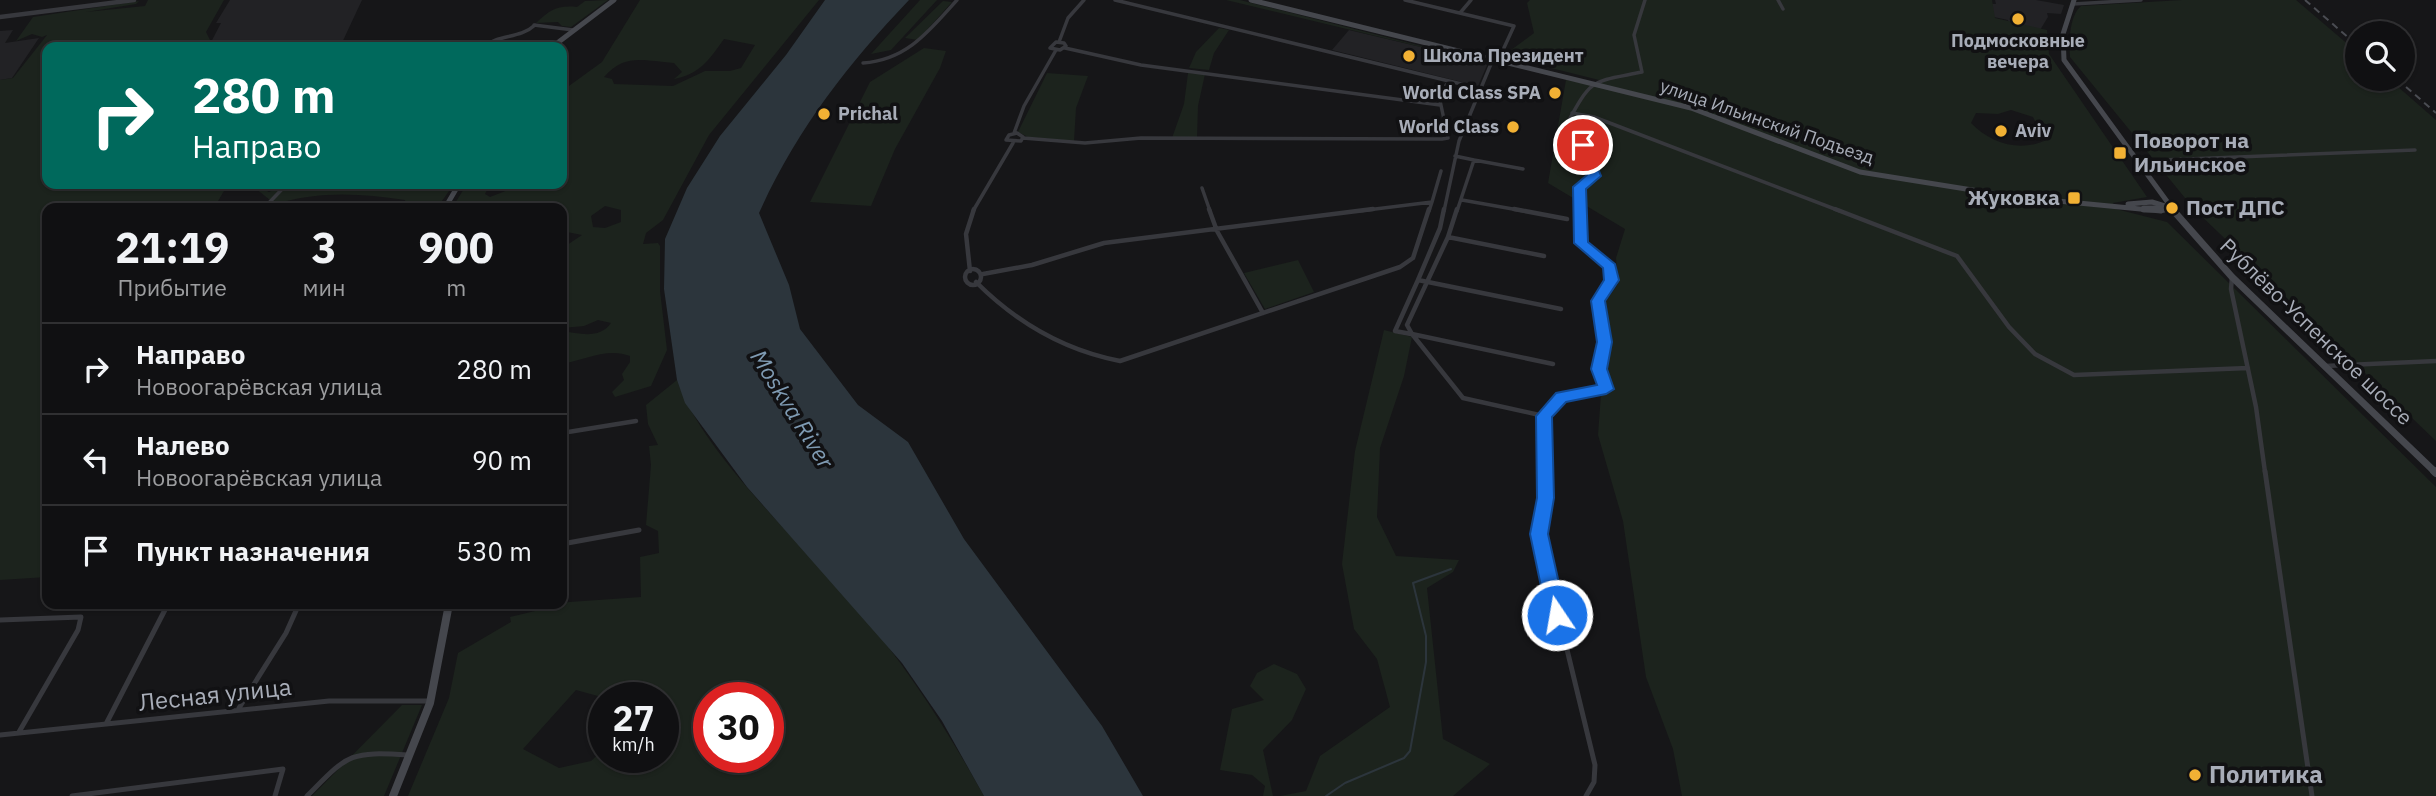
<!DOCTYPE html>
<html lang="ru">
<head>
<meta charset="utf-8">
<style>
  :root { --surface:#101012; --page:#1e1e20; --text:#f1f3f6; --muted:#9c9d9f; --line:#303032 }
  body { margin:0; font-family:"IBM Plex Sans",sans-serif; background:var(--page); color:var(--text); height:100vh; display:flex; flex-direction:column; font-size:26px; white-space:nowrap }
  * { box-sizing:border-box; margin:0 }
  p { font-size:23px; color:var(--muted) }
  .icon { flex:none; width:38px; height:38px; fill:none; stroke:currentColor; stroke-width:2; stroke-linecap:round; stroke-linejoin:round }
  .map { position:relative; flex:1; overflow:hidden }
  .sheet { position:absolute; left:42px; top:203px; width:525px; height:406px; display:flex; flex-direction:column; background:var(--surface); border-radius:14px; box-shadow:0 2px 5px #0004,0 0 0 2px var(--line) }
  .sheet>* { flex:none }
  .top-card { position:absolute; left:42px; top:42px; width:525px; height:147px; border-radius:14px; box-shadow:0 2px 5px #0004,0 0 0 2px var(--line); background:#00695c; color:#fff; overflow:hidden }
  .tools { position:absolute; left:2345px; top:21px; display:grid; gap:14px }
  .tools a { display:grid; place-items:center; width:70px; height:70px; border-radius:50%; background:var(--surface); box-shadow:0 2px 5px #0004,0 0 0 2px var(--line); font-size:35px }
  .speed { position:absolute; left:588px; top:682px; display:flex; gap:14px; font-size:35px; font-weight:700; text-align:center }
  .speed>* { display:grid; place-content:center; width:91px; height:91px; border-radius:50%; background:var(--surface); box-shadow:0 2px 5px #0004,0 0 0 2px var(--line); line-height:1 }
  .speed small { font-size:18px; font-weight:400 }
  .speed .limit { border:10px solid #d22; background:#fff; color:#111 }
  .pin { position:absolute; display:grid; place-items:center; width:60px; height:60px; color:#fff; margin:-30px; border:4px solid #fff; border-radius:50%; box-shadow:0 2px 7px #0007 }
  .me { position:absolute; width:77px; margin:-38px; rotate:348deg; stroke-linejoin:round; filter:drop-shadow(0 0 5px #0008) }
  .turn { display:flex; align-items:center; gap:24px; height:147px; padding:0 35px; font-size:32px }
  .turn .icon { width:91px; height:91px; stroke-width:2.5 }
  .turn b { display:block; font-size:49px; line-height:60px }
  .eta { display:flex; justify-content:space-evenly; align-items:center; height:119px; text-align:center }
  .eta b { font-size:42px; font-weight:800; line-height:49px }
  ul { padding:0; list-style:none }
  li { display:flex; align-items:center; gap:21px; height:91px; padding:0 35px; border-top:2px solid var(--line) }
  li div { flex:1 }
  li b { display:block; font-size:26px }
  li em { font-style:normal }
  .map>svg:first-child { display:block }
  .built { fill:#222225 }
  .green { fill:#1c231d; fill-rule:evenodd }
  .water { fill:#2c353c }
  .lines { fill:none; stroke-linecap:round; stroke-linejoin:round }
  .stream { stroke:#2c353c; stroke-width:2 }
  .minor-far2 { stroke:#37383d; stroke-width:3.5 }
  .minor-far1 { stroke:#37383d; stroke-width:4.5 }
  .minor { stroke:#37383d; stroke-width:5 }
  .tertiary { stroke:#37383d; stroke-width:4.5 }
  .secondary-far2 { stroke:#45474d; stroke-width:5 }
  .secondary-far1 { stroke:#45474d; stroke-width:7 }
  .secondary { stroke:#45474d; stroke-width:8 }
  .rail { stroke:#4a4c52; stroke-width:2; stroke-dasharray:7 5; stroke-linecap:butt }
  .route { fill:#1a73e8; stroke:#114b97; stroke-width:2 }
  .poi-dot { fill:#f2b134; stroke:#111113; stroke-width:2.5 }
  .labels { text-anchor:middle; stroke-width:7; stroke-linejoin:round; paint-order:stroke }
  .far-poi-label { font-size:18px; font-weight:bold; fill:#a8adb8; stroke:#111113; text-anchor:start }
  .far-street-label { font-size:18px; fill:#a8adb8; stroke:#111113 }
  .poi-label { font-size:21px; font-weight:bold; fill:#a8adb8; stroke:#111113; text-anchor:start }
  .street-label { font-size:21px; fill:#a8adb8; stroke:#111113 }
  .water-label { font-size:23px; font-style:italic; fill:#7f9bb3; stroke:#111113 }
  .near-street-label { font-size:24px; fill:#a8adb8; stroke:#111113 }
  .near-poi-label { font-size:24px; font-weight:bold; fill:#a8adb8; stroke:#111113; text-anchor:start }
</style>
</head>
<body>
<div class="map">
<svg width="2436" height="796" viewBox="0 0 2436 796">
  <rect width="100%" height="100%" fill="#161618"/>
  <path class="built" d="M 230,0 L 362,0 L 340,47 L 199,47 L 209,46 L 221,23 L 216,23 Z
    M 1995,0 L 2036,0 L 2064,5 L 2061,14 L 2047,13 L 2048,17 L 2040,30 L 2009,25 L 2008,20 L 1994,17 L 1992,4 L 1996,4 Z
    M 13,30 L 5,43 L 39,38 L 12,78 L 0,80 L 0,31 Z
    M 1349,30 L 1488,63 L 1478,86 L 1332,50 Z"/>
  <path class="green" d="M 148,0 L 224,0 L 206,32 L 210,40 L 198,47 L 47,47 L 47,184 L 228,184 L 214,208 L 47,208 L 47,577 L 0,580 L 0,80 L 13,78 L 47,35 L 42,37 L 32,34 L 16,41 L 33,17 L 139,1 L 136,4 L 86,12 L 145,6 Z
    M 608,0 L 571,27 L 562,26 L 558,22 L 536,23 C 550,10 557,5 577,7 L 585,1 Z
    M 640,0 L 819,0 L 709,135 L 663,220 L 646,233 L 643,244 L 658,243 L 660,246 L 660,291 L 667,350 L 651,386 L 615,397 L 612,392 L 624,380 L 622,374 L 630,362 L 630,356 C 608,347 584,360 562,364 L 562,331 C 579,333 599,340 611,323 L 598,320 L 584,326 L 562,328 L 562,244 L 567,245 L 582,235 L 562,231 L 562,208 L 452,208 L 467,184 L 490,184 L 485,194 L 490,197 L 513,188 L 498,184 L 562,184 L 562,91 L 602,62 ZM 724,39 L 755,45 L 741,68 L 730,71 L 705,71 L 673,86 L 614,84 L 612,79 L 604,77 C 626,53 642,61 674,63 L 682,72 L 674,79 C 700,75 711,57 724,39 ZM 605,206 L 621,210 L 621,222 L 605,228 L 593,227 L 591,216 Z
    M 920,0 L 937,0 L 891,50 L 871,54 Z
    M 1226,0 L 1240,0 L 1488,63 Z
    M 1530,0 L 1992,0 L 1995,18 L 2047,30 L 2049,54 L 2147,197 L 2113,203 L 2116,209 L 2167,222 L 2436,487 L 2436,796 L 1682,796 L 1673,749 L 1646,677 L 1623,521 L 1598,435 L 1603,367 L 1612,336 L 1605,302 L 1618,284 L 1616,258 L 1625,229 L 1548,183 L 1566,80 L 1598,86 L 1603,81 L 1503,56 L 1534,33 L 1527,3 ZM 2011,110 L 2033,117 L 2037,125 L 2046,131 L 2048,139 C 2022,153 1991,144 1971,123 L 1976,113 L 1998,114 Z
    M 2182,0 L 2296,0 L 2357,52 L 2357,79 L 2389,79 L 2436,120 L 2436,441 L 2194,209 L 2070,57 C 2069,42 2069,16 2081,6 Z
    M 943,1 L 952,2 L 918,40 L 905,38 Z
    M 1219,28 L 1229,30 L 1214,53 L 1209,70 L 1189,68 L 1196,52 Z
    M 924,48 L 946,51 L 940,68 L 895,149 L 871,206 L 810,202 L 870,82 Z
    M 1047,73 L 1088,76 L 1076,108 L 1074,141 L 1028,137 L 1018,132 Z
    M 1188,73 L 1205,74 L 1198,106 L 1197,138 L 1172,138 L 1184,104 Z
    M 250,184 L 260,184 L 259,187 L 269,192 L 288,184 L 454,184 L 437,208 L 406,208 L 405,200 C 359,193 319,191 275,204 Z
    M 1298,260 L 1314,292 L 1265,309 L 1244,273 Z
    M 1384,330 L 1412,337 L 1404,376 L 1380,448 L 1377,517 L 1396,556 L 1459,560 L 1453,572 L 1427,588 L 1443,739 L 1490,764 L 1453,796 L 1280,796 L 1306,791 L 1320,756 L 1390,707 L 1377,659 L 1354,629 L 1342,564 L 1355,451 Z
    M 677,380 C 704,456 802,543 855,606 C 906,665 946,728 984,796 L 408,796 L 449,698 L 458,653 L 511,622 L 510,617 L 535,611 L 541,604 L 641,597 L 640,557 L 659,553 L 658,531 L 646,525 L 651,465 L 649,446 L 658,445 L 648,424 L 646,405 ZM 576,690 L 605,698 L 663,698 L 663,758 L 604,758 L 604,749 L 591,761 L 559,768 L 523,749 ZM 709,698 L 768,698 L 768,758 L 709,758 Z
    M 1274,664 L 1297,674 L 1306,689 L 1292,720 L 1263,750 L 1273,796 L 1263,796 L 1265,786 L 1252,775 L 1220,770 L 1232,709 L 1264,700 L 1250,686 L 1257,673 Z
    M 402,705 L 422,705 L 384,796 L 312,796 Z"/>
  <path class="water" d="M 825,0 L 909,0 C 847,65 796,131 759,213 L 789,285 L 800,329 L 858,405 L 908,442 L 964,539 L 1102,726 L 1143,796 L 984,796 L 942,721 L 902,663 L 747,487 L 685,403 L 677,380 L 664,289 L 665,239 L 687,188 L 720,136 L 786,55 Z"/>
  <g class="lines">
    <path class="stream" d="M 1326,796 L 1345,783 L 1404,758 L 1410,751 L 1426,662 L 1426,636 L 1413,583 L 1451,569"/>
    <path class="minor-far2" d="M 1115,0 L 1482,89
      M 1405,0 L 1514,26 L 1503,50 L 1493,59 L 1459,141 L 1444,211
      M 1778,0 L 1783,9
      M 2073,4 L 2141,0
      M 1460,13 L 1471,0
      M 534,25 L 573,30
      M 1056,42 L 1064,43 L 1066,46 L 1060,50 L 1050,48 Z
      M 1059,42 L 1068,18 L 1084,0
      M 483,47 C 499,34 520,39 535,25
      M 1065,48 L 1141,65 L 1440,105
      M 863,63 C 907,60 929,31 957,0
      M 1572,113 L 1594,117 L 1840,211
      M 1014,133 L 1024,106 L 1056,50
      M 1017,133 L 1023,137 L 1021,141 L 1006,140 L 1009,135 Z
      M 1023,138 L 1085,143 L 1141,138 L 1442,139 L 1448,138 L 1439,96 L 1449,81
      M 1455,156 L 1474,160
      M 2137,161 L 2415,150
      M 1202,188 L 1210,211
      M 1462,200 L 1524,211
      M 264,208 L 287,184
      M 973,211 L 1013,143
      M 1359,211 L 1432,202 L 1441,171
      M 1429,211 L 1432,202
      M 1457,211 L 1474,160 L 1523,169
      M 1580,211 L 1580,187 L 1594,176 L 1582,145 L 1570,131 L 1568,122 C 1592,77 1593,82 1642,72 L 1634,35 L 1645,0"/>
    <path class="minor-far1" d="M 1209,209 L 1217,231 L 1263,313
      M 1444,209 L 1440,228 L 1418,280 L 1561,309
      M 1514,209 L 1567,219
      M 1835,209 L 1957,256 L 2009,327 L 2035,354 L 2074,375 L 2248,368
      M 1448,237 L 1544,256
      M965 277a8 8 0 1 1 16 0a8 8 0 1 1-16 0Z
      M 970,271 L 966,234 L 974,209
      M 983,274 L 1032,265 L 1104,243 L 1373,209
      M 2232,277 L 2231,289 L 2256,407 L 2265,472
      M 976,282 C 1017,323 1063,350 1120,361 L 1400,267 L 1413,258 L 1429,209
      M 1411,334 L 1395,331 L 1418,280
      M 1412,334 L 1407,325 L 1448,237 L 1457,209
      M 2325,366 L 2436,361
      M 1544,416 L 1463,398 L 1412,334 L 1553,364
      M 562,433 L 636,421
      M 1545,472 L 1544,416 L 1561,397 L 1607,389 L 1599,369 L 1605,342 L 1598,301 L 1611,280 L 1610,267 L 1581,243 L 1580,209"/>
    <path class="minor" d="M 1545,471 L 1546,498 L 1539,534 L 1595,765 L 1594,782 L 1586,796
      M 2265,471 L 2312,796
      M 562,544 L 639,530
      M 0,620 L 81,617 L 78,630 L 19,732
      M 239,708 L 286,633 L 299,604
      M 106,724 L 168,604
      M 0,735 L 329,701 L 431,701
      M 72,796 L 283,769 L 275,796
      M 307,796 C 348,755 348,751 408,755"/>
    <path class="tertiary" d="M 0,17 L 134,0"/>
    <path class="secondary-far2" d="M 1251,0 L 1691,108 L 1860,172 L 2016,197 L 2161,211 L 2169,207
      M 2074,0 L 2063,34 L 2064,60 L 2174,211
      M 552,47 L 614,0
      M 2128,204 L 2152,202 L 2168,207
      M 445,208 L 459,184"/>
    <path class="secondary-far1" d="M 2144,209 L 2164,209
      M 2172,209 L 2232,277 L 2435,472"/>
    <path class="secondary" d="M 2434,471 L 2436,473
      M 393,796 L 430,703 L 449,604"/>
    <path class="rail" d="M 2305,0 L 2357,45
      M 2397,79 L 2436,113"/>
  </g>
  <path class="route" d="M 1578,142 L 1589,145 L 1601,176 L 1586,189 L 1588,242 L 1615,264 L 1619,280 L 1605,301 L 1612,342 L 1607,369 L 1614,389 L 1606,394 L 1566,402 L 1552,417 L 1554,498 L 1548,534 L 1566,615 L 1557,623 L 1547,615 L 1530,534 L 1537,498 L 1536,416 L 1556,393 L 1597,385 L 1591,369 L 1597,342 L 1591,301 L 1604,280 L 1603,268 L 1574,243 L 1573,187 L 1587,175 L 1576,145 Z"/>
  <g class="poi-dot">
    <circle cx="2018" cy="19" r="7"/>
    <circle cx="1409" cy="56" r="7"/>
    <circle cx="1555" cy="93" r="7"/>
    <circle cx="824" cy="114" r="7"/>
    <circle cx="1513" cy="127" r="7"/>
    <circle cx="2001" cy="131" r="7"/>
    <rect x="2113" y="146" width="14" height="14" rx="3.5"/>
    <rect x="2067" y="191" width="14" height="14" rx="3.5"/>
    <circle cx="2172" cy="208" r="7"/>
    <circle cx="2195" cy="775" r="7"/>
  </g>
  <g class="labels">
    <g class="far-poi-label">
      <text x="2018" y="47" text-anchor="middle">Подмосковные<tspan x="2018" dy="21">вечера</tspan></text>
      <text x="1423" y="62">Школа Президент</text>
      <text x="1541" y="99" text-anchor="end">World Class SPA</text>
      <text x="838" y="120">Prichal</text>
      <text x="1499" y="133" text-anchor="end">World Class</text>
      <text x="2015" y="137">Aviv</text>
    </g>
    <g class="far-street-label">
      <text transform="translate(1767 122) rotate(19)" y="6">улица Ильинский Подъезд</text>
    </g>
    <g class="poi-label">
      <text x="2134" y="148">Поворот на<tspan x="2134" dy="24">Ильинское</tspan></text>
      <text x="2060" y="205" text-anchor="end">Жуковка</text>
      <text x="2186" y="215">Пост ДПС</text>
    </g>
    <g class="street-label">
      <text transform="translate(2316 332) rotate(44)" y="7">Рублёво-Успенское шоссе</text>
    </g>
    <g class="water-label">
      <text transform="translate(792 409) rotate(58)" y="8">Moskva River</text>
    </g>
    <g class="near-street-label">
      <text transform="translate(215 695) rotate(-6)" y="8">Лесная улица</text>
    </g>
    <g class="near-poi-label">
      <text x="2209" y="783">Политика</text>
    </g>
  </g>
</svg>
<div class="tools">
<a><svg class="icon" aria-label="search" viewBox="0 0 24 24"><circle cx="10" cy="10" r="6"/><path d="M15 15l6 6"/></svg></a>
</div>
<div class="speed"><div>27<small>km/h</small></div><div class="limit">30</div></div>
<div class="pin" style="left:1583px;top:145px;background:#d93025"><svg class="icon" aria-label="arrive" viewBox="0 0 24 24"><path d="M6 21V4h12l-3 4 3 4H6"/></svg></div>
<svg class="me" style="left:1557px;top:615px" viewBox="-20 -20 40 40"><circle r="17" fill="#1a73e8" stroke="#fff" stroke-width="3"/><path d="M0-11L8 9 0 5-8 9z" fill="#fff"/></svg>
<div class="top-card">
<div class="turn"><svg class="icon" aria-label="right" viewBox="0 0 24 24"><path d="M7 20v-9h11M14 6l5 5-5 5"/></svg><div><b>280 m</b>Направо</div></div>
</div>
<section class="sheet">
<div class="eta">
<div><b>21:19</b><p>Прибытие</p></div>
<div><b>3</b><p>мин</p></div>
<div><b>900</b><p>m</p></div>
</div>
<ul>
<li><svg class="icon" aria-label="right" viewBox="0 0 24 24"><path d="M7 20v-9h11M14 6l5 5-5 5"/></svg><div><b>Направо</b><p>Новоогарёвская улица</p></div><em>280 m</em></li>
<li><svg class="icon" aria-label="left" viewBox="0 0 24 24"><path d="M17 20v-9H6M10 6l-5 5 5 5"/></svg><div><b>Налево</b><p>Новоогарёвская улица</p></div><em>90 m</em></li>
<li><svg class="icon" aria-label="arrive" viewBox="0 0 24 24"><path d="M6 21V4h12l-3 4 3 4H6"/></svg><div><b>Пункт назначения</b></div><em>530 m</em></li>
</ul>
</section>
</div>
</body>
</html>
